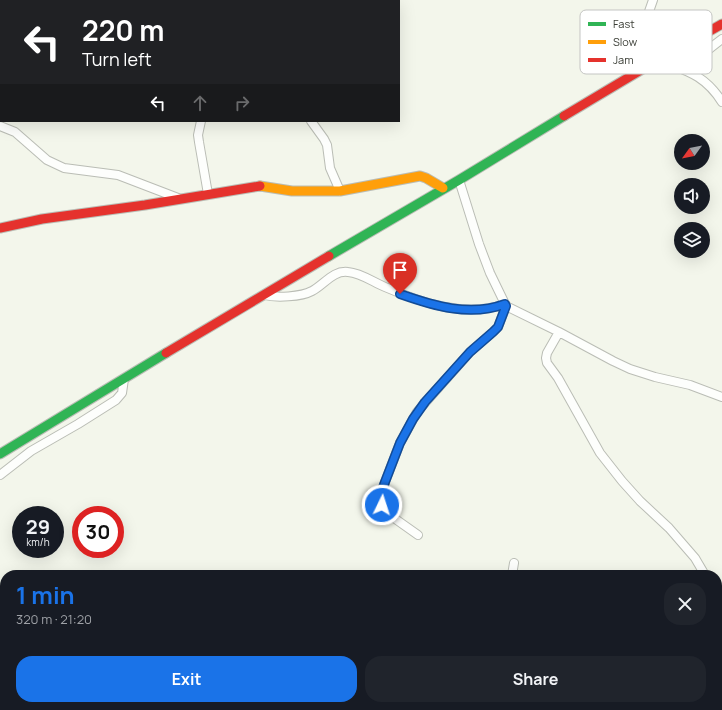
<!DOCTYPE html>
<html lang="en">
<head>
<meta charset="utf-8">
<style>
  :root { --surface:#171b24; --page:#20242c; --text:#f1f3f6; --muted:#9ea1a6; --accent:#1a73e8 }
  body { margin:0; font-family:Manrope,sans-serif; background:var(--page); color:var(--text); height:100vh; display:flex; flex-direction:column; font-size:15px; white-space:nowrap }
  * { box-sizing:border-box; margin:0 }
  p { font-size:13px; color:var(--muted) }
  .icon { flex:none; width:22px; height:22px; fill:none; stroke:currentColor; stroke-width:2; stroke-linecap:round; stroke-linejoin:round }
  .map { position:relative; flex:1; overflow:hidden }
  .drawer { position:absolute; left:0px; top:570px; width:722px; height:140px; display:flex; flex-direction:column; background:var(--surface); border-radius:16px 16px 0 0; box-shadow:0 4px 16px #0002 }
  .drawer>* { flex:none }
  .guide { position:absolute; left:0px; top:0px; width:400px; height:122px; box-shadow:0 4px 16px #0002; background:#202124; color:#fff; overflow:hidden }
  .needle { width:26px; rotate:237deg }
  .controls { position:absolute; left:674px; top:134px; display:grid; gap:8px }
  .controls a { display:grid; place-items:center; width:36px; height:36px; border-radius:50%; background:var(--surface); box-shadow:0 4px 16px #0002; font-size:20px }
  .speed { position:absolute; left:12px; top:506px; display:flex; gap:8px; font-size:20px; font-weight:700; text-align:center }
  .speed>* { display:grid; place-content:center; width:52px; height:52px; border-radius:50%; background:var(--surface); box-shadow:0 4px 16px #0002; line-height:1 }
  .speed small { font-size:10px; font-weight:400 }
  .speed .limit { border:6px solid #d22; background:#fff; color:#111 }
  .pin { position:absolute; display:grid; place-items:center; width:34px; height:34px; color:#fff; margin:-41px -17px; border-radius:50% 50% 50% 0; rotate:-45deg; box-shadow:0 0 4px #0007 }
  .pin .icon { rotate:45deg }
  .me { position:absolute; width:44px; margin:-22px; rotate:4deg; stroke-linejoin:round; filter:drop-shadow(0 0 3px #0008) }
  .turn { display:flex; align-items:center; gap:14px; height:84px; padding:0 16px; font-size:18px }
  .turn .icon { width:52px; height:52px; stroke-width:2.5 }
  .turn b { display:block; font-size:28px; line-height:34px }
  .lanes { display:flex; align-items:center; height:38px; padding:0 16px; background:#0003; justify-content:center; gap:20px; direction:ltr }
  .lanes .off { opacity:.35 }
  .round { display:grid; place-items:center; flex:none; width:42px; height:42px; border-radius:16px; background:var(--page) }
  .head { display:flex; align-items:center; justify-content:space-between; height:68px; padding:0 16px }
  h1 { font-size:24px; font-weight:700; line-height:30px; color:var(--accent) }
  .button { display:flex; gap:8px; margin-top:auto; padding:8px 16px }
  .button a { flex:1; height:46px; border-radius:16px; background:var(--accent); color:#fff; font-size:16px; font-weight:700; line-height:46px; text-align:center }
  .button a+a { background:var(--page); color:var(--text) }
  .map>svg:first-child { display:block }
  .lines { fill:none; stroke-linecap:round; stroke-linejoin:round }
  .street-casing { stroke:#babdb5; stroke-width:10 }
  .fast-casing { stroke:#babdb5; stroke-width:11 }
  .slow-casing { stroke:#babdb5; stroke-width:11 }
  .jam-casing { stroke:#babdb5; stroke-width:11 }
  .street { stroke:#fdfefc; stroke-width:8 }
  .fast { stroke:#30b455; stroke-width:9 }
  .slow { stroke:#ff9f0a; stroke-width:9 }
  .jam { stroke:#e5322d; stroke-width:9 }
  .route-casing { stroke:#114b97; stroke-width:10 }
  .route { stroke:#1a73e8; stroke-width:7 }
  .key { fill:#fff; stroke:#c4c5c3; stroke-width:1 }
  .key-label { font-size:11px; fill:#3b3e36 }
</style>
</head>
<body>
<div class="map">
<svg width="722" height="710" viewBox="0 0 722 710">
  <rect width="100%" height="100%" fill="#f3f6eb"/>
  <g class="lines">
    <g class="street-casing">
      <path id="street" d="M 175,0 L 176,1
        M 659,60 C 687,71 705,75 722,102
        M 641,70 L 632,48 L 631,44 L 635,36 L 645,23 L 653,0
        M 688,71 C 698,58 708,49 722,39
        M 201,121 L 198,135 L 199,142 L 208,194
        M 311,121 L 324,139 L 327,145 L 330,168 L 340,191
        M 0,126 L 15,132 L 47,160 L 64,168 L 118,175 L 178,198
        M 459,180 L 479,244 L 490,273 L 506,306 L 559,332 L 613,361 L 630,369 L 655,377 L 690,385 L 722,397
        M 264,295 C 276,298 301,297 312,291 C 324,285 333,270 348,272 C 361,273 373,282 385,287 C 422,303 465,318 505,304
        M 559,332 L 547,353 L 546,358 L 547,363 L 558,378 L 600,453 L 622,481 L 640,501 L 669,528 L 695,558 L 705,575
        M 0,475 L 31,451 L 78,424 L 116,400 L 122,393 L 124,379
        M 418,535 L 394,518 L 382,505 L 380,496 L 385,482 L 400,443 L 417,412 L 470,352 L 493,332 L 498,327 L 506,306
        M 512,575 L 514,563
        M 717,593 L 722,596
        M 717,627 L 722,627
        M 717,660 L 722,653
        M 0,695 L 5,700
        M 9,705 L 14,710
        M 675,710 L 679,705"/>
    </g>
    <g class="fast-casing">
      <path id="fast" d="M 329,256 L 459,180 L 564,116
        M 0,454 L 166,353"/>
    </g>
    <g class="slow-casing">
      <path id="slow" d="M 260,186 L 292,191 L 340,191 L 420,176 L 426,178 L 443,188"/>
    </g>
    <g class="jam-casing">
      <path id="jam" d="M 564,116 L 641,70 L 722,24
        M 0,228 L 42,219 L 145,205 L 260,186
        M 166,353 L 329,256"/>
    </g>
    <use href="#street" class="street"/>
    <use href="#fast" class="fast"/>
    <use href="#slow" class="slow"/>
    <use href="#jam" class="jam"/>
  </g>
  <g class="lines">
    <g class="route-casing">
      <path id="route" d="M 382,505 L 380,496 L 385,482 L 400,443 L 413,419 L 425,402 L 470,352 L 493,332 L 498,327 L 506,306 L 505,304 C 470,317 434,306 400,294"/>
    </g>
    <use href="#route" class="route"/>
  </g>
  <rect x="580" y="10" width="132" height="64" rx="6" class="key"/>
  <rect x="588" y="22" width="18" height="4" fill="#30b455"/>
  <rect x="588" y="40" width="18" height="4" fill="#ff9f0a"/>
  <rect x="588" y="58" width="18" height="4" fill="#e5322d"/>
  <g class="key-label">
    <text x="613" y="28">Fast</text>
    <text x="613" y="46">Slow</text>
    <text x="613" y="64">Jam</text>
  </g>
</svg>
<div class="controls">
<a><svg class="needle" viewBox="-14 -14 28 28"><path d="M0-13l5 13h-10z" fill="#e53935"/><path d="M0 13l5-13h-10z" fill="#9ea1a6"/></svg></a>
<a><svg class="icon" aria-label="sound" viewBox="0 0 24 24"><path d="M4 9h4l5-4v14l-5-4H4zM17 9q2 3 0 6"/></svg></a>
<a><svg class="icon" aria-label="layers" viewBox="0 0 24 24"><path d="M12 4l9 5-9 5-9-5zM3 14l9 5 9-5"/></svg></a>
</div>
<div class="speed"><div>29<small>km/h</small></div><div class="limit">30</div></div>
<div class="pin" style="left:400px;top:294px;background:#d93025"><svg class="icon" aria-label="arrive" viewBox="0 0 24 24"><path d="M6 21V4h12l-3 4 3 4H6"/></svg></div>
<svg class="me" style="left:382px;top:505px" viewBox="-20 -20 40 40"><circle r="17" fill="#1a73e8" stroke="#fff" stroke-width="3"/><path d="M0-11L8 9 0 5-8 9z" fill="#fff"/></svg>
<div class="guide">
<div class="turn"><svg class="icon" aria-label="left" viewBox="0 0 24 24"><path d="M17 20v-9H6M10 6l-5 5 5 5"/></svg><div><b>220 m</b>Turn left</div></div>
<div class="lanes"><svg class="icon" aria-label="left" viewBox="0 0 24 24"><path d="M17 20v-9H6M10 6l-5 5 5 5"/></svg><svg class="icon off" aria-label="ahead" viewBox="0 0 24 24"><path d="M12 20V5M6 11l6-6 6 6"/></svg><svg class="icon off" aria-label="right" viewBox="0 0 24 24"><path d="M7 20v-9h11M14 6l5 5-5 5"/></svg></div>
</div>
<section class="drawer">
<div class="head"><div><h1>1 min</h1><p>320 m · 21:20</p></div><a class="round"><svg class="icon" aria-label="close" viewBox="0 0 24 24"><path d="M6 6l12 12M18 6L6 18"/></svg></a></div>
<div class="button"><a>Exit</a><a>Share</a></div>
</section>
</div>
</body>
</html>
